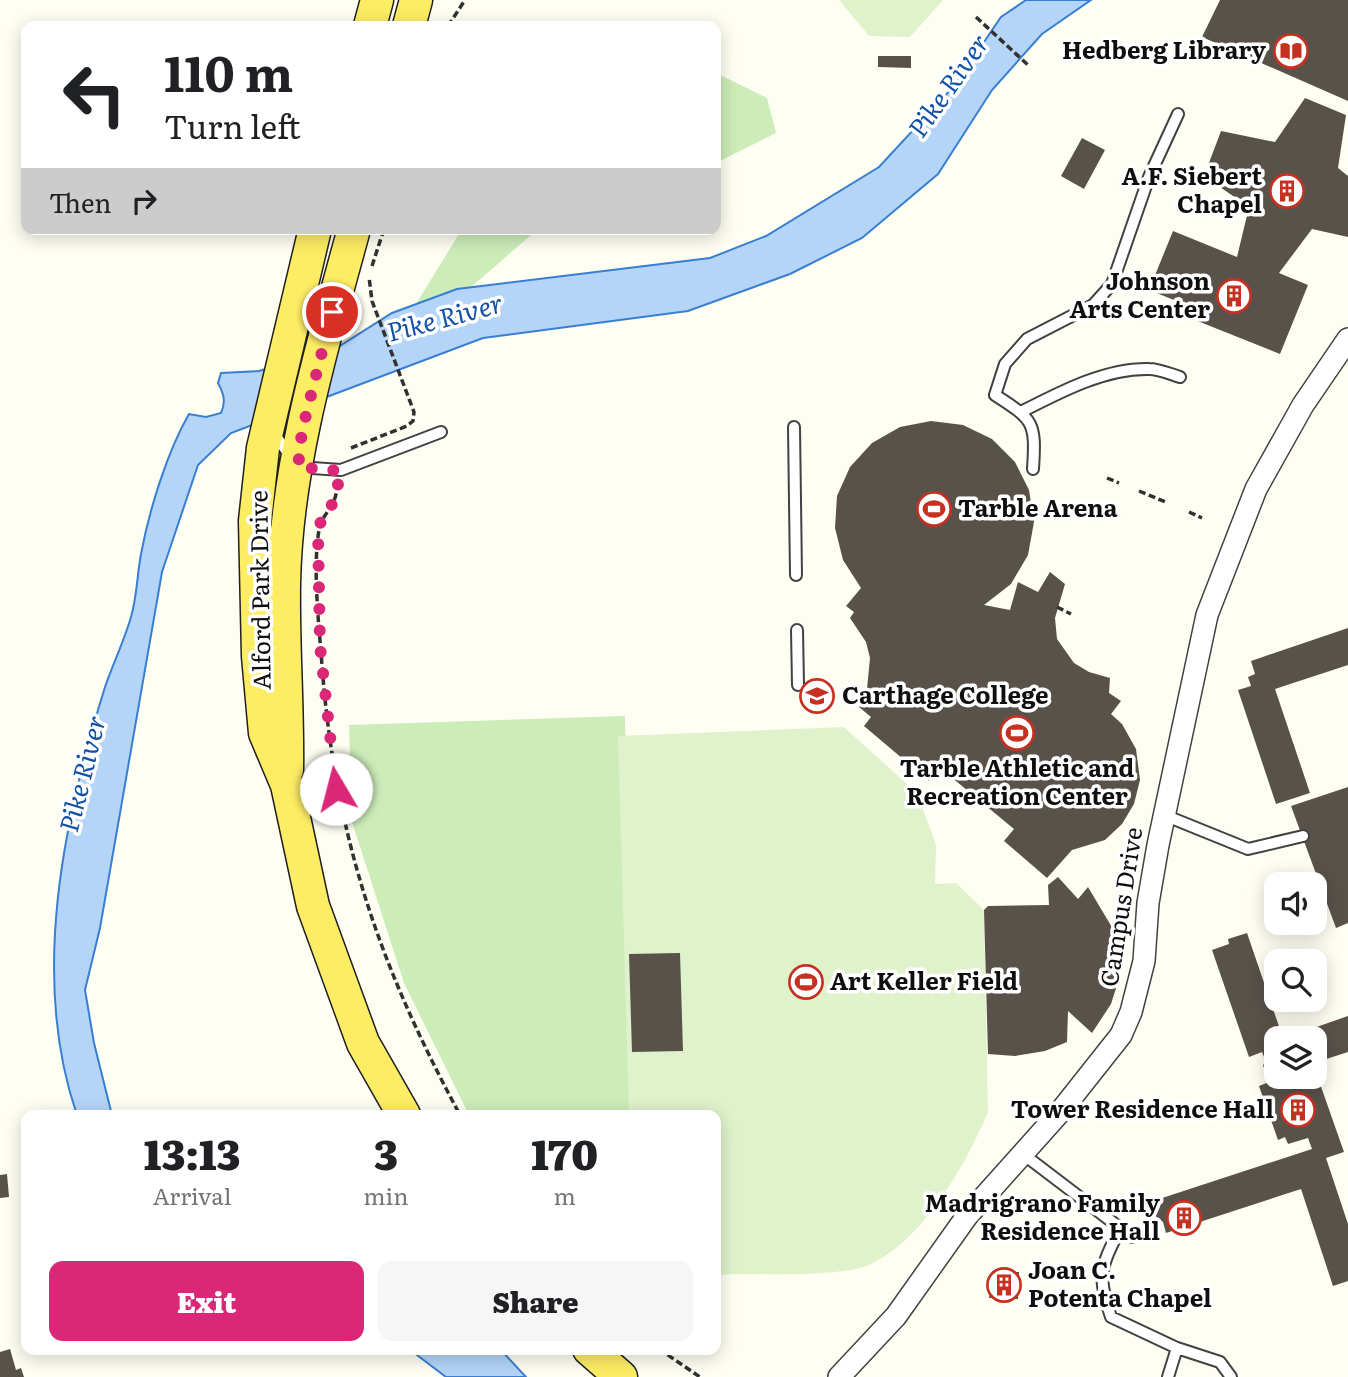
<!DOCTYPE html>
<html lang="en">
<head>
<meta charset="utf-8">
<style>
  :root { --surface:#fff; --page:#f6f6f6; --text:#202124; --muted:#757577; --accent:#db2777 }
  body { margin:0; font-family:Literata,serif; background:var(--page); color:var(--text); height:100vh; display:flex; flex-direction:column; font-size:26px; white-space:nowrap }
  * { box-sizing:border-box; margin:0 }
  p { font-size:23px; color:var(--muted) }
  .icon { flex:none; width:38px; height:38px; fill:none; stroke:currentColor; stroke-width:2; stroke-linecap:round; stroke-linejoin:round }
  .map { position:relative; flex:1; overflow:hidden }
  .drawer { position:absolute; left:21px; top:1110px; width:700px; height:245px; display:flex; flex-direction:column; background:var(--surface); border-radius:14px; box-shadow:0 4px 18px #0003 }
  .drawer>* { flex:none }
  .top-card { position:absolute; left:21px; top:21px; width:700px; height:214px; border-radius:14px; box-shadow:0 4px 18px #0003; background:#fff; color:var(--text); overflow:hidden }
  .fabs { position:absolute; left:1264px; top:872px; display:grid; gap:14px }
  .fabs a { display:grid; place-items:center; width:63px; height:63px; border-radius:14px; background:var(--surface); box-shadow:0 4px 18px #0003; font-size:35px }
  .pin { position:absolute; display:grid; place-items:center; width:60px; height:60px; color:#fff; margin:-30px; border:4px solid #fff; border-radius:50%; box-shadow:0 2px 7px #0007 }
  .me { position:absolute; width:77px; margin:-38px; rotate:352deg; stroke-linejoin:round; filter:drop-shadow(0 0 5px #0008) }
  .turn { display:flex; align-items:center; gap:24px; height:147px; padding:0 28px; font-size:32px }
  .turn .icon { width:91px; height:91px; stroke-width:2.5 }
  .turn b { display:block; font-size:49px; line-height:60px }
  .then { display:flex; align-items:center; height:66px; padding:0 28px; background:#0003; gap:14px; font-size:26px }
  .eta { display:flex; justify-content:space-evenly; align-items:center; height:119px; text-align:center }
  .eta b { font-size:42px; font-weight:800; line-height:49px }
  .action { display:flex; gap:14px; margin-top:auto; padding:14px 28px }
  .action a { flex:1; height:80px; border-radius:14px; background:var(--accent); color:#fff; font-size:28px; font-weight:800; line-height:80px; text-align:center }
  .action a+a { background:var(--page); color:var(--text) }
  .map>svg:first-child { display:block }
  .green { fill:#ccecb9 }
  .pitch { fill:#dff2cb }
  .water { fill:#b4d5f8; stroke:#387fd2; stroke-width:2 }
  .building { fill:#59524b }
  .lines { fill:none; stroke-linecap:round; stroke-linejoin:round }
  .lane-casing { stroke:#424242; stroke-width:14 }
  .street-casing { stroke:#424242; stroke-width:24 }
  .primary-casing { stroke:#202020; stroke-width:35 }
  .path { stroke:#313131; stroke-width:3.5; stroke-dasharray:7 3.5; stroke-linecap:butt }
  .lane { stroke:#fff; stroke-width:10 }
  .street { stroke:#fff; stroke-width:21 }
  .primary { stroke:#fded64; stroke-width:32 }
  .route { stroke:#db2777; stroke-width:12; stroke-dasharray:0 21.6 }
  .labels { text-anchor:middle; stroke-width:7; stroke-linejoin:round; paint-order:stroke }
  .poi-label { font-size:24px; font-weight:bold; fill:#0f0f0f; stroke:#fff; text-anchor:end }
  .street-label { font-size:24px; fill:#0f0f0f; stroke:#fff }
  .water-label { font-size:26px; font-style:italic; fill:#1352a7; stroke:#fff }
</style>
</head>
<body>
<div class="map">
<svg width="1348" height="1377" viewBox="0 0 1348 1377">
  <rect width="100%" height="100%" fill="#fffef2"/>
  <path class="green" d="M 716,73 L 767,98 L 776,133 L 716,163 Z
    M 462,229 L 538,229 L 470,288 L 416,304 Z
    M 625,716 L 630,1115 L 469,1115 L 404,983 L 352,822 L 349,725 Z"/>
  <path class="pitch" d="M 839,0 L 943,0 L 910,37 L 869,36 Z
    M 844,727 L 917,793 L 936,845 L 935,884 L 956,883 L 984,910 L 988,1112 C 966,1165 913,1260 851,1270 C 807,1277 760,1273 716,1275 L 716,1115 L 629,1115 L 618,736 Z"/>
  <path class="water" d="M 1026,0 L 1091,0 L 1042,34 L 992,90 L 938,174 L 862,238 L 790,274 L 688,311 L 483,338 L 231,433 L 198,465 L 162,572 L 100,928 L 85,990 L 94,1043 L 112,1115 L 77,1115 C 30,979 63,821 105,687 C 113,664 124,641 131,617 C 137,597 137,575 141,554 C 149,511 167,452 189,414 L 206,417 L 221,413 C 226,402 224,394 218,383 L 221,373 L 259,371 L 338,347 L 392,313 L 457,289 L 710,258 L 766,236 L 879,167 L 954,86 L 1001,17 Z
    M 409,1349 L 500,1349 L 526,1377 L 446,1377 Z"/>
  <path class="building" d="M 1220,0 L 1348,0 L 1348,101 L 1202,37 Z
    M 878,56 L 911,56 L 911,68 L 878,67 Z
    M 1305,98 L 1346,115 L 1338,168 L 1348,176 L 1348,237 L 1312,229 L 1279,273 L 1308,285 L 1280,354 L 1175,312 L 1179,302 L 1149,290 L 1173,231 L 1237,257 L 1249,207 L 1204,176 L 1221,131 L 1275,142 Z
    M 1082,138 L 1105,150 L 1084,189 L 1061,176 Z
    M 931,421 L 963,425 L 992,439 L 1015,462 L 1029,490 L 1034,522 L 1028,555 L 1011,584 L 984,605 L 1010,610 L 1018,582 L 1038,592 L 1050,572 L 1065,584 L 1055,618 L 1057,639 L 1074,663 L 1089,672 L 1110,678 L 1109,693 L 1121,701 L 1111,714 L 1122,724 L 1136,749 L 1140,780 L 1134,804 L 1122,824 L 1105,840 L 1072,850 L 1047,878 L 1004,841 L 1014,829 L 939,767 L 929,781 L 864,726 L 871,717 L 859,707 L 867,689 L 870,658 L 866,642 L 850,618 L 854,612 L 846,606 L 861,588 L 843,560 L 835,528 L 837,496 L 850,467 L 872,443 L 900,427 Z
    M 1348,628 L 1348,665 L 1275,689 L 1310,793 L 1276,804 L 1238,690 L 1251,686 L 1248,677 L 1255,674 L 1251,661 Z
    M 1348,787 L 1348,923 L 1336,928 L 1291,806 Z
    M 1058,877 L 1078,899 L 1088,887 L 1113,929 L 1119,956 L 1119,979 L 1111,1004 L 1092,1033 L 1068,1011 L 1067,1042 L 1045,1051 L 1015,1056 L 988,1054 L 984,910 L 988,906 L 1049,905 L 1048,885 Z
    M 1247,933 L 1283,1038 L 1276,1038 L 1276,1076 L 1307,1076 L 1310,1084 L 1319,1081 L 1344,1152 L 1326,1158 L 1348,1224 L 1348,1281 L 1333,1286 L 1301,1189 L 1166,1233 L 1163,1222 L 1154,1215 L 1150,1202 L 1312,1149 L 1308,1138 L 1288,1144 L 1285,1137 L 1278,1140 L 1259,1086 L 1269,1082 L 1263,1065 L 1266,1062 L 1262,1052 L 1249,1057 L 1212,950 L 1229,944 L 1228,939 Z
    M 680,953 L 683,1051 L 632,1052 L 629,954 Z
    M 1348,1016 L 1348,1052 L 1314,1063 L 1314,1038 L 1285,1038 Z
    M 7,1174 L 9,1197 L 0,1198 L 0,1175 Z
    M 992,1271 L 1019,1272 L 1018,1299 L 989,1298 Z
    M 10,1349 L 16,1370 L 21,1368 L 24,1377 L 0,1377 L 0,1352 Z"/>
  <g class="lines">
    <g class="lane-casing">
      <path id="lane" d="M 1021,412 C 1060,392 1105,368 1149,369 C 1159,369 1170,374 1180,377
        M 794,427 L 796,575
        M 273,432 L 298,467 L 341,470 L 441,432
        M 1033,469 C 1036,422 1034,420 995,395 L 1005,364 L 1027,339 L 1093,305 L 1112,284 L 1149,177 L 1178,114
        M 797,630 L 798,685
        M 1164,815 L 1248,849 L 1303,836
        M 1023,1154 L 1132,1237
        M 1120,1230 C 1100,1265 1097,1278 1111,1317 L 1177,1348 L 1220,1362 L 1231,1377
        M 1168,1377 L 1177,1348"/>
    </g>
    <g class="street-casing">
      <path id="street" d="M 839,1377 L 896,1316 L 967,1216 L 1060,1112 L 1121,1035 L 1131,1012 L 1144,961 L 1148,903 L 1158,845 L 1207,615 L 1256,489 L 1303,405 L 1348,339"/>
    </g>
    <g class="primary-casing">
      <path id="primary" d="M 370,26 L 377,0
        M 409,26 L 416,0
        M 315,229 L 263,448 L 255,521 L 258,656 L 265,733 L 287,785 L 313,906 L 363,1043 L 404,1115
        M 287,770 C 288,708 283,646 284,584 C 286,465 323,343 354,229
        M 589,1349 L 621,1377"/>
    </g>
    <path class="path" d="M 976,17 L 1028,65
      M 448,26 L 465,0
      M 372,266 L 384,229
      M 351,448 L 407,426 L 413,421 L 414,412 L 372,301 L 369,277
      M 1107,478 L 1119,483
      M 338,483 C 337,489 336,497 333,503 C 328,513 321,518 319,530 C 313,564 318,618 321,652 C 333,830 376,959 460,1115
      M 1139,491 L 1168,503
      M 1189,512 L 1202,518
      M 1057,607 L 1071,614
      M 659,1349 L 700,1377"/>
    <use href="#lane" class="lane"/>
    <use href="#street" class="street"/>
    <use href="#primary" class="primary"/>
  </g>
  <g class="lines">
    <path class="route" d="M 332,312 L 302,431 L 298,467 L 341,471 L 334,502 L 322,517 L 318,532 L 320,646 L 336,789"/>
  </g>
  <defs>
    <g id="library-ring" transform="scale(1.75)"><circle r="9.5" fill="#fff" stroke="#c63021" stroke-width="1.5"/><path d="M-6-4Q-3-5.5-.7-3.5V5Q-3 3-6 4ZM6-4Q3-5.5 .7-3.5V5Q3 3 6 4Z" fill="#c63021"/></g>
    <g id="building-ring" transform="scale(1.75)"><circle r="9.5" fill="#fff" stroke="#c63021" stroke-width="1.5"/><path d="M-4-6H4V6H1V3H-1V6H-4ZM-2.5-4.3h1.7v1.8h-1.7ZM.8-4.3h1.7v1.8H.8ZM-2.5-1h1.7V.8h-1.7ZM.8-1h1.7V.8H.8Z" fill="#c63021"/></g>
    <g id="stadium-ring" transform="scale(1.75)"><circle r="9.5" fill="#fff" stroke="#c63021" stroke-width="1.5"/><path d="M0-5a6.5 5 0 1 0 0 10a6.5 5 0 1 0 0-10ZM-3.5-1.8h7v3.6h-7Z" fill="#c63021"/></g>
    <g id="university-ring" transform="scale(1.75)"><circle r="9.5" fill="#fff" stroke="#c63021" stroke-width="1.5"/><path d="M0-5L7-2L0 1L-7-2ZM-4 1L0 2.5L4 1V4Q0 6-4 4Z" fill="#c63021"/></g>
  </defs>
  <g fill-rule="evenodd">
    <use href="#library-ring" x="1291" y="51"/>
    <use href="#building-ring" x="1287" y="191"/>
    <use href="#building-ring" x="1234" y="296"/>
    <use href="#stadium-ring" x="934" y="509"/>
    <use href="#university-ring" x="817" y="696"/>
    <use href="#stadium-ring" x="1017" y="733"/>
    <use href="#stadium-ring" x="806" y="982"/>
    <use href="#building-ring" x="1298" y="1110"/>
    <use href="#building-ring" x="1184" y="1218"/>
    <use href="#building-ring" x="1004" y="1285"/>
  </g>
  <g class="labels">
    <g class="poi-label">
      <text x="1266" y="59">Hedberg Library</text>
      <text x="1262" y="185">A.F. Siebert<tspan x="1262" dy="28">Chapel</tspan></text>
      <text x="1210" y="290">Johnson<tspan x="1210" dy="28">Arts Center</tspan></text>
      <text x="958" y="517" text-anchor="start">Tarble Arena</text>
      <text x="842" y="704" text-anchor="start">Carthage College</text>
      <text x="1017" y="777" text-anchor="middle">Tarble Athletic and<tspan x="1017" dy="28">Recreation Center</tspan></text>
      <text x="830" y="990" text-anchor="start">Art Keller Field</text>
      <text x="1274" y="1118">Tower Residence Hall</text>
      <text x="1160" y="1212">Madrigrano Family<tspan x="1160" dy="28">Residence Hall</tspan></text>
      <text x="1028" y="1279" text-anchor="start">Joan C.<tspan x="1028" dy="28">Potenta Chapel</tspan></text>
    </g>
    <g class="street-label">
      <text transform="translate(261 590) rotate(-91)" y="8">Alford Park Drive</text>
      <text transform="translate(1122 907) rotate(-81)" y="8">Campus Drive</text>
    </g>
    <g class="water-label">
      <text transform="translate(949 86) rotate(-55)" y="9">Pike River</text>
      <text transform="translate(445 318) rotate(-15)" y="9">Pike River</text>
      <text transform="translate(83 774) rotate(-76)" y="9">Pike River</text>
    </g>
  </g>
</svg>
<div class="fabs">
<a><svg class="icon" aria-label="sound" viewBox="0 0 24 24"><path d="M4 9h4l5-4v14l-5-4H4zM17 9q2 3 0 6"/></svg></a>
<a><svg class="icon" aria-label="search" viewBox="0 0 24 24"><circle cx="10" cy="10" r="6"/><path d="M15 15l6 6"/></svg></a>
<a><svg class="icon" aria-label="layers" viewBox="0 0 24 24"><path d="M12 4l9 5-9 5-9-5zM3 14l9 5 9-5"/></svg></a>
</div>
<div class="pin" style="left:332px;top:312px;background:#d93025"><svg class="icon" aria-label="arrive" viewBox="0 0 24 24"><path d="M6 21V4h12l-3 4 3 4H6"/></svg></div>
<svg class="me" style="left:336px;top:789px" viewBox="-20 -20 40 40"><circle r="19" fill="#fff"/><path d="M0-13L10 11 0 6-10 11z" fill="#db2777"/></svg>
<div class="top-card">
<div class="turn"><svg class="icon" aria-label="left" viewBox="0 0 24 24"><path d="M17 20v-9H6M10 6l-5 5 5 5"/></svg><div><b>110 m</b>Turn left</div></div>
<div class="then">Then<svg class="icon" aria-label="right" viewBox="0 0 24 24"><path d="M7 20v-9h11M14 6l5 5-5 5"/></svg></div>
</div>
<section class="drawer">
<div class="eta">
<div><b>13:13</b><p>Arrival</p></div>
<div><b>3</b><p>min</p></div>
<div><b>170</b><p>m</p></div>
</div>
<div class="action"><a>Exit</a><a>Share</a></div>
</section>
</div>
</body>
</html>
